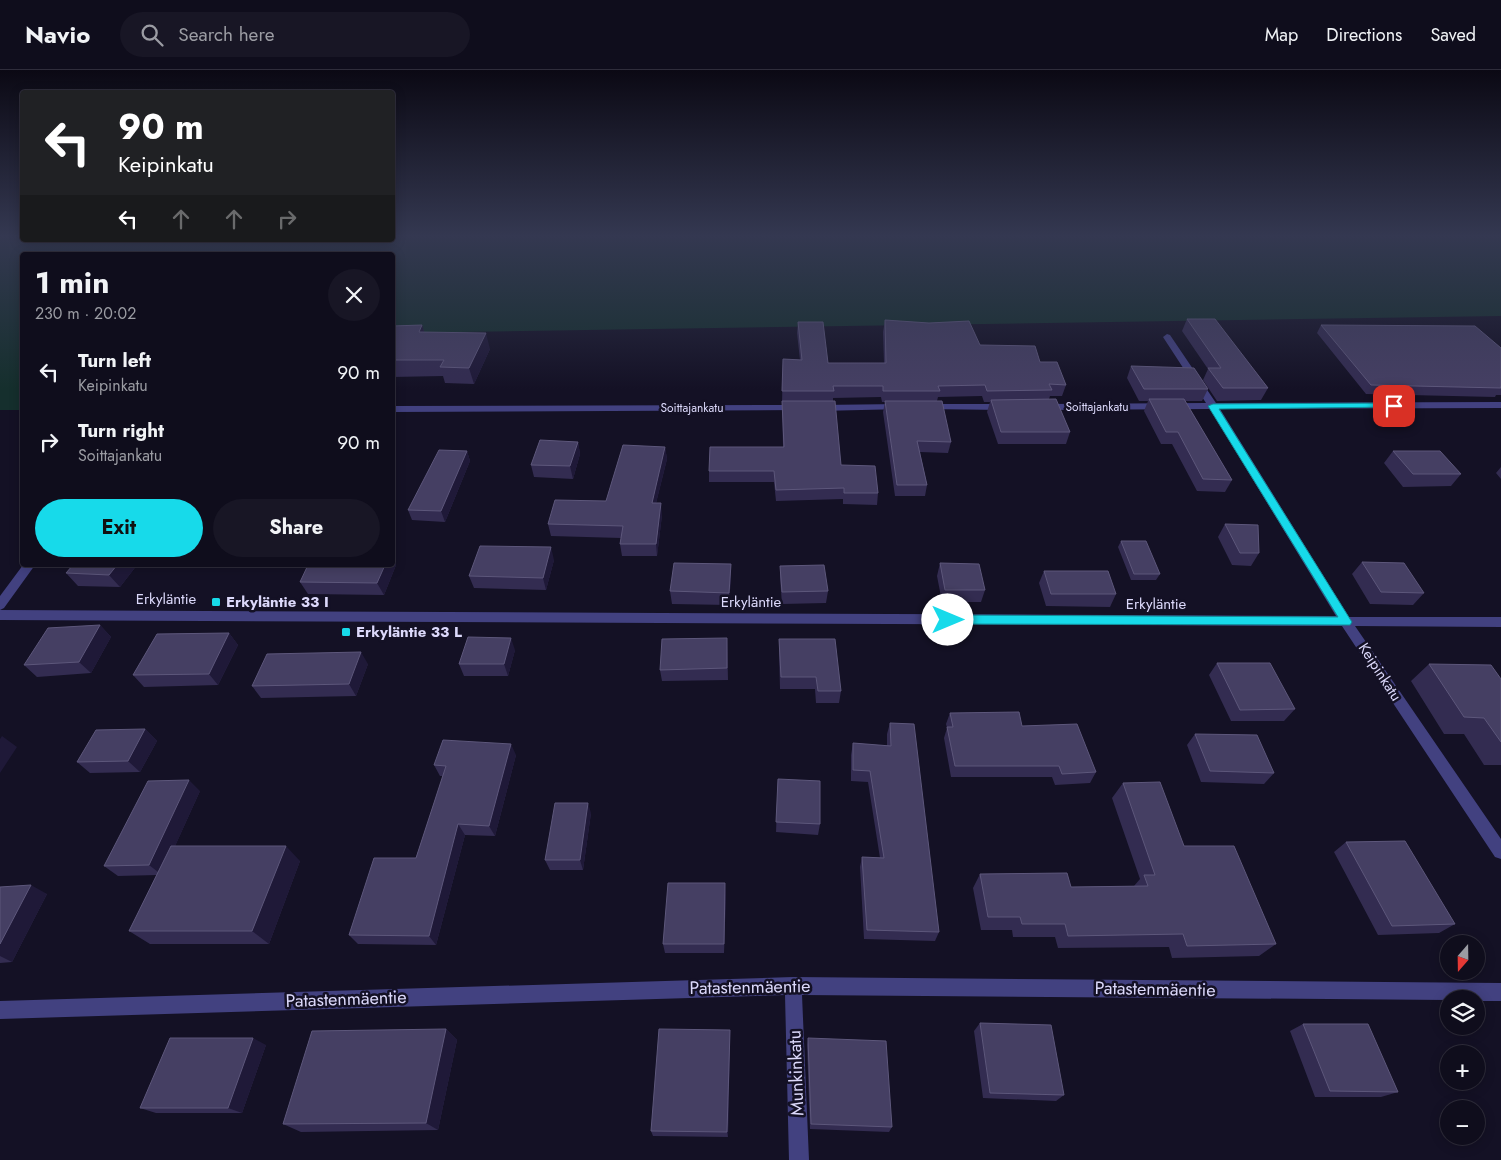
<!DOCTYPE html>
<html lang="en">
<head>
<meta charset="utf-8">
<style>
  :root { --surface:#0f0d1c; --page:#181625; --text:#f1f3f6; --muted:#9b9ca3; --line:#2f2d3b; --accent:#17daea }
  body { margin:0; font-family:Jost,sans-serif; background:var(--page); color:var(--text); height:100vh; display:flex; flex-direction:column; font-size:19px; white-space:nowrap }
  * { box-sizing:border-box; margin:0 }
  p { font-size:16px; color:var(--muted) }
  .icon { flex:none; width:28px; height:28px; fill:none; stroke:currentColor; stroke-width:2; stroke-linecap:round; stroke-linejoin:round }
  .map { position:relative; flex:1; overflow:hidden }
  .drawer { position:absolute; left:20px; top:182px; width:375px; height:315px; display:flex; flex-direction:column; background:var(--surface); border-radius:5px; box-shadow:0 2px 12px #0003,0 0 0 1px var(--line) }
  .drawer>* { flex:none }
  .banner { position:absolute; left:20px; top:20px; width:375px; height:152px; border-radius:5px; box-shadow:0 2px 12px #0003,0 0 0 1px var(--line); background:#202124; color:#fff; overflow:hidden }
  .needle { width:32px; rotate:200deg }
  .fabs { position:absolute; left:1440px; top:865px; display:grid; gap:10px }
  .fabs a { display:grid; place-items:center; width:45px; height:45px; border-radius:50%; background:var(--surface); box-shadow:0 2px 12px #0003,0 0 0 1px var(--line); font-size:25px }
  .pin { position:absolute; display:grid; place-items:center; width:42px; height:42px; color:#fff; margin:-21px; border-radius:10px; box-shadow:0 2px 8px #0006 }
  .me { position:absolute; width:55px; margin:-28px; rotate:90deg; stroke-linejoin:round; filter:drop-shadow(0 0 4px #0008) }
  .turn { display:flex; align-items:center; gap:18px; height:105px; padding:0 15px; font-size:22px }
  .turn .icon { width:65px; height:65px; stroke-width:2.5 }
  .turn b { display:block; font-size:35px; line-height:42px }
  .lanes { display:flex; align-items:center; height:48px; padding:0 15px; background:#0003; justify-content:center; gap:25px; direction:ltr }
  .lanes .off { opacity:.35 }
  .round { display:grid; place-items:center; flex:none; width:52px; height:52px; border-radius:26px; background:var(--page) }
  .head { display:flex; align-items:center; justify-content:space-between; height:85px; padding:0 15px }
  h1 { font-size:30px; font-weight:700; line-height:38px }
  .button { display:flex; gap:10px; margin-top:auto; padding:10px 15px }
  .button a { flex:1; height:58px; border-radius:30px; background:var(--accent); color:#111; font-size:20px; font-weight:700; line-height:58px; text-align:center }
  .button a+a { background:var(--page); color:var(--text) }
  ul { padding:0; list-style:none }
  li { display:flex; align-items:center; gap:15px; height:70px; padding:0 15px }
  li div { flex:1 }
  li b { display:block; font-size:19px }
  li em { font-style:normal }
  header { display:flex; align-items:center; gap:30px; box-sizing:border-box; height:70px; padding:0 25px; background:var(--surface); border-bottom:1px solid var(--line) }
  header strong { font-size:24px }
  nav { display:flex; gap:28px; margin-inline-start:auto; font-size:18px }
  .search { width:350px; height:45px; background:var(--page); display:flex; align-items:center; gap:12px; box-sizing:border-box; padding:0 18px; border-radius:28px; color:var(--muted); font-size:19px }
  .map>svg:first-child { display:block }
  .green { fill:#152f2d }
  .lines { fill:none; stroke-linecap:round; stroke-linejoin:round }
  .minor { fill:#424180; fill-rule:evenodd }
  .wall { fill:#332c51 }
  .shaded-wall { fill:#1f1938 }
  .building { fill:#453f63; stroke:#5d577b }
  .route { fill:#17daea; stroke:#0f8e98 }
  .poi-dot { fill:#17daea; stroke:#141125; stroke-width:2 }
  .labels { text-anchor:middle; stroke-width:5; stroke-linejoin:round; paint-order:stroke }
  .far-street-label { font-size:12px; fill:#dcd9fb; stroke:#141125 }
  .street-label { font-size:15px; fill:#dcd9fb; stroke:#141125 }
  .poi-label { font-size:15px; font-weight:bold; fill:#dcd9fb; stroke:#141125; text-anchor:start }
  .near-street-label { font-size:18px; fill:#dcd9fb; stroke:#141125 }
</style>
</head>
<body>
<header>
<strong>Navio</strong>
<div class="search"><svg class="icon" aria-label="search" viewBox="0 0 24 24"><circle cx="10" cy="10" r="6"/><path d="M15 15l6 6"/></svg>Search here</div>
<nav><a>Map</a><a>Directions</a><a>Saved</a></nav>
</header>
<div class="map">
<svg width="1501" height="1090" viewBox="0 0 1501 1090">
  <rect width="100%" height="100%" fill="#141125"/>
  <path class="green" d="M 0,167 L 22,167 L 22,170 L 392,170 L 393,167 L 1501,167 L 1501,246 L 393,263 L 392,185 L 22,185 L 22,340 L 0,340 Z"/>
  <g class="lines">
    <path class="minor" d="M 1167,264 L 1170,265 L 1216,333 L 1501,332 L 1501,338 L 1220,339 L 1349,547 L 1501,547 L 1501,557 L 1355,556 L 1501,769 L 1501,789 L 1495,787 L 1342,556 L 0,550 L 0,540 L 1336,546 L 1210,339 L 1044,340 L 1039,337 L 1044,334 L 1206,333 L 1163,267 Z
      M 901,334 L 906,337 L 904,339 L 819,341 L 814,338 L 819,335 Z
      M 926,334 L 1006,334 L 1011,337 L 1006,340 L 923,339 L 921,337 Z
      M 799,335 L 802,336 L 802,340 L 392,342 L 392,336 Z
      M 23,495 L 35,495 L 4,538 L 0,540 L 0,526 Z
      M 793,907 L 1501,913 L 1501,931 L 1476,931 L 1476,929 L 1449,929 L 1449,930 L 802,925 L 809,1090 L 789,1090 L 785,925 L 0,949 L 0,931 Z"/>
  </g>
  <path class="wall" d="M 1187,249 L 1268,318 L 1261,330 L 1217,331 L 1203,310 L 1208,299 L 1182,261 Z
    M 885,250 L 980,275 L 1040,292 L 1066,315 L 1062,326 L 1050,326 L 1049,329 L 1070,362 L 1066,374 L 998,374 L 987,342 L 990,332 L 984,332 L 982,326 L 938,327 L 937,331 L 951,372 L 948,383 L 920,382 L 927,415 L 925,426 L 895,426 L 883,342 L 885,332 L 882,332 L 881,327 L 833,328 L 833,331 L 841,395 L 878,423 L 877,435 L 843,434 L 843,429 L 776,431 L 774,412 L 709,412 L 709,401 L 783,377 L 782,333 L 783,289 L 800,290 L 797,263 L 798,252 L 828,293 L 884,293 L 883,262 Z
    M 422,255 L 424,262 L 490,279 L 474,314 L 445,313 L 443,306 L 392,307 L 392,256 Z
    M 1321,255 L 1501,278 L 1501,325 L 1496,325 L 1495,327 L 1366,324 L 1317,263 Z
    M 1131,296 L 1208,319 L 1202,331 L 1185,331 L 1232,410 L 1225,422 L 1197,421 L 1172,374 L 1161,374 L 1144,341 L 1148,331 L 1139,331 L 1127,308 Z
    M 578,372 L 580,384 L 573,409 L 534,407 L 531,395 Z
    M 665,377 L 667,389 L 656,433 L 662,445 L 657,486 L 622,486 L 620,474 L 621,468 L 551,466 L 548,454 L 606,431 Z
    M 467,381 L 470,391 L 445,452 L 412,450 L 408,440 Z
    M 1393,381 L 1461,404 L 1451,416 L 1403,417 L 1384,393 Z
    M 1501,397 L 1501,409 L 1496,403 Z
    M 1225,454 L 1259,483 L 1251,496 L 1232,495 L 1218,467 Z
    M 1121,471 L 1160,504 L 1156,510 L 1131,510 L 1118,477 Z
    M 392,488 L 396,495 L 384,525 L 308,524 L 300,512 L 392,495 Z
    M 554,490 L 546,520 L 474,518 L 469,506 Z
    M 1362,492 L 1424,523 L 1413,535 L 1370,534 L 1352,504 Z
    M 940,493 L 985,520 L 981,532 L 942,532 L 937,506 Z
    M 731,494 L 731,506 L 729,535 L 672,534 L 670,521 Z
    M 73,495 L 137,495 L 120,517 L 78,516 L 66,503 Z
    M 780,496 L 828,521 L 826,533 L 782,534 L 780,508 Z
    M 1044,501 L 1116,524 L 1110,537 L 1046,536 L 1039,513 Z
    M 100,555 L 111,567 L 91,603 L 37,607 L 24,595 Z
    M 229,563 L 238,575 L 218,615 L 144,617 L 133,605 Z
    M 727,568 L 728,610 L 662,611 L 660,600 Z
    M 779,569 L 841,621 L 839,633 L 816,633 L 815,619 L 780,619 L 779,581 Z
    M 515,580 L 508,606 L 464,606 L 459,594 Z
    M 1217,593 L 1295,639 L 1284,651 L 1231,651 L 1209,605 Z
    M 368,594 L 356,626 L 261,628 L 252,616 Z
    M 1429,594 L 1501,609 L 1501,695 L 1484,695 L 1464,664 L 1444,664 L 1411,611 Z
    M 950,643 L 1022,656 L 1096,702 L 1090,713 L 1055,715 L 1052,707 L 951,707 L 944,668 L 947,658 L 946,654 Z
    M 890,653 L 939,862 L 935,871 L 864,869 L 860,797 L 862,787 L 880,788 L 868,712 L 851,711 L 851,685 L 853,673 L 887,676 L 887,664 Z
    M 145,659 L 157,671 L 140,702 L 90,703 L 77,692 Z
    M 1195,664 L 1274,703 L 1264,714 L 1201,712 L 1187,675 Z
    M 516,685 L 495,766 L 465,765 L 436,875 L 358,874 L 349,865 L 416,788 L 443,706 L 440,706 L 434,695 Z
    M 778,709 L 820,754 L 818,765 L 776,762 Z
    M 1123,713 L 1184,776 L 1276,874 L 1259,886 L 1172,888 L 1169,877 L 1058,878 L 1055,867 L 1013,867 L 1012,860 L 981,860 L 973,818 L 980,804 L 1071,817 L 1134,816 L 1140,809 L 1112,728 Z
    M 200,721 L 175,776 L 300,791 L 269,874 L 150,874 L 129,861 L 157,805 L 118,806 L 104,796 Z
    M 591,743 L 583,800 L 550,800 L 545,790 Z
    M 1346,772 L 1455,854 L 1439,863 L 1378,865 L 1334,782 Z
    M 0,817 L 47,824 L 12,892 L 0,893 Z
    M 726,823 L 724,883 L 665,883 L 663,874 Z
    M 980,953 L 1064,1025 L 1056,1031 L 983,1028 L 974,961 Z
    M 1303,954 L 1398,1022 L 1381,1027 L 1315,1027 L 1290,961 Z
    M 446,959 L 457,970 L 438,1060 L 301,1062 L 283,1054 Z
    M 730,960 L 730,968 L 728,1067 L 653,1066 L 651,1061 Z
    M 808,968 L 892,1057 L 889,1062 L 810,1059 L 807,975 Z
    M 266,975 L 242,1043 L 156,1043 L 140,1038 Z"/>
  <path class="shaded-wall" d="M 422,255 L 427,271 L 419,262 Z
    M 486,263 L 490,279 L 474,314 L 469,298 Z
    M 578,372 L 580,384 L 573,409 L 570,396 Z
    M 665,377 L 667,389 L 653,445 L 652,433 Z
    M 467,381 L 470,391 L 445,452 L 441,441 Z
    M 661,433 L 662,445 L 657,486 L 656,474 Z
    M 551,477 L 554,490 L 546,520 L 543,508 Z
    M 392,488 L 396,495 L 384,525 L 377,513 L 385,495 L 392,495 Z
    M 731,494 L 731,506 L 729,535 L 729,523 Z
    M 117,495 L 137,495 L 120,517 L 109,505 Z
    M 100,555 L 111,567 L 91,603 L 79,592 Z
    M 229,563 L 238,575 L 218,615 L 209,604 Z
    M 511,568 L 515,580 L 508,606 L 504,594 Z
    M 361,582 L 368,594 L 356,626 L 349,614 Z
    M 145,659 L 157,671 L 140,702 L 128,691 Z
    M 2,666 L 17,677 L 0,703 L 0,669 Z
    M 511,674 L 516,685 L 495,766 L 489,756 Z
    M 189,710 L 200,721 L 162,805 L 149,795 Z
    M 588,733 L 591,743 L 583,800 L 580,790 Z
    M 458,754 L 465,765 L 436,875 L 429,866 Z
    M 286,776 L 300,791 L 269,874 L 252,861 Z
    M 725,813 L 726,823 L 724,883 L 724,874 Z
    M 31,815 L 47,824 L 12,892 L 0,886 L 0,874 Z
    M 446,959 L 457,970 L 438,1060 L 426,1053 Z
    M 730,960 L 730,968 L 728,1067 L 727,1062 Z
    M 253,968 L 266,975 L 242,1043 L 228,1038 Z"/>
  <path class="building" d="M 1187,249 L 1215,249 L 1268,318 L 1223,318 L 1208,298 L 1221,298 Z
    M 885,250 L 929,253 L 969,251 L 980,275 L 1035,276 L 1040,292 L 1057,292 L 1066,315 L 1049,314 L 1052,320 L 987,321 L 985,315 L 938,316 L 940,321 L 883,321 L 883,316 L 833,316 L 834,321 L 782,321 L 783,289 L 802,290 L 798,252 L 823,252 L 828,293 L 886,293 Z
    M 422,255 L 419,262 L 486,263 L 469,298 L 440,297 L 444,290 L 392,290 L 392,256 Z
    M 1321,255 L 1475,256 L 1501,278 L 1501,317 L 1500,317 L 1501,318 L 1371,315 Z
    M 1131,296 L 1194,298 L 1208,319 L 1144,319 Z
    M 1056,329 L 1070,362 L 1001,362 L 991,330 Z
    M 1149,329 L 1184,329 L 1232,410 L 1203,409 L 1178,362 L 1166,362 Z
    M 782,331 L 835,331 L 841,395 L 875,396 L 878,423 L 844,423 L 844,418 L 776,420 L 774,401 L 709,401 L 710,377 L 784,377 Z
    M 885,331 L 942,331 L 951,372 L 917,371 L 927,415 L 897,415 Z
    M 540,370 L 578,372 L 570,396 L 531,395 Z
    M 623,375 L 665,377 L 652,433 L 661,433 L 656,474 L 620,474 L 623,456 L 548,454 L 555,430 L 606,431 Z
    M 439,380 L 467,381 L 441,441 L 408,440 Z
    M 1393,381 L 1440,381 L 1461,404 L 1413,404 Z
    M 1225,454 L 1258,455 L 1259,483 L 1240,483 Z
    M 1121,471 L 1146,471 L 1160,504 L 1134,504 Z
    M 480,476 L 551,477 L 543,508 L 469,506 Z
    M 1362,492 L 1404,493 L 1424,523 L 1381,522 Z
    M 674,493 L 731,494 L 729,523 L 670,521 Z
    M 940,493 L 979,494 L 985,520 L 945,520 Z
    M 73,495 L 117,495 L 109,505 L 66,503 Z
    M 308,495 L 385,495 L 377,513 L 300,512 Z
    M 824,495 L 828,521 L 782,522 L 780,496 Z
    M 1044,501 L 1108,501 L 1116,524 L 1051,524 Z
    M 100,555 L 79,592 L 24,595 L 48,558 Z
    M 229,563 L 209,604 L 133,605 L 157,564 Z
    M 468,567 L 511,568 L 504,594 L 459,594 Z
    M 727,568 L 727,598 L 660,600 L 662,569 Z
    M 779,569 L 835,569 L 841,621 L 818,621 L 816,607 L 781,607 Z
    M 361,582 L 349,614 L 252,616 L 267,584 Z
    M 1217,593 L 1270,593 L 1295,639 L 1240,640 Z
    M 1429,594 L 1491,595 L 1501,609 L 1501,672 L 1484,648 L 1464,647 Z
    M 1019,642 L 1022,656 L 1077,654 L 1096,702 L 1062,704 L 1059,696 L 955,696 L 947,657 L 953,657 L 950,643 Z
    M 890,653 L 914,654 L 939,862 L 867,860 L 862,787 L 884,788 L 870,701 L 853,700 L 853,673 L 891,676 Z
    M 145,659 L 128,691 L 77,692 L 96,660 Z
    M 1195,664 L 1257,665 L 1274,703 L 1210,701 Z
    M 443,670 L 511,674 L 489,756 L 458,754 L 429,866 L 349,865 L 374,788 L 416,788 L 446,696 L 434,695 Z
    M 778,709 L 820,711 L 820,754 L 776,752 Z
    M 189,710 L 149,795 L 104,796 L 148,711 Z
    M 1160,712 L 1184,776 L 1234,776 L 1276,874 L 1187,876 L 1183,864 L 1068,866 L 1065,854 L 1022,854 L 1020,847 L 988,847 L 980,804 L 1067,803 L 1071,817 L 1148,816 L 1144,805 L 1155,805 L 1123,713 Z
    M 555,733 L 588,733 L 580,790 L 545,790 Z
    M 1405,771 L 1455,854 L 1392,856 L 1346,772 Z
    M 171,776 L 286,776 L 252,861 L 129,861 Z
    M 668,813 L 725,813 L 724,874 L 663,874 Z
    M 31,815 L 0,874 L 0,817 Z
    M 980,953 L 1051,955 L 1064,1025 L 990,1023 Z
    M 1303,954 L 1368,954 L 1398,1022 L 1330,1021 Z
    M 446,959 L 426,1053 L 283,1054 L 312,961 Z
    M 659,959 L 730,960 L 727,1062 L 651,1061 Z
    M 170,968 L 253,968 L 228,1038 L 140,1038 Z
    M 808,968 L 886,971 L 892,1057 L 811,1054 Z"/>
  <linearGradient id="sky" x2="0" y2="1"><stop stop-color="#0b0914"/><stop offset="0.52" stop-color="#343851"/><stop offset="1" stop-color="#343851" stop-opacity="0"/></linearGradient>
  <rect width="1501" height="319" fill="url(#sky)"/>
  <path class="route" d="M 1394,333 L 1398,336 L 1397,337 L 1219,339 L 1350,549 L 1352,552 L 1350,555 L 948,554 L 942,550 L 948,545 L 1338,547 L 1208,336 L 1213,334 Z"/>
  <g class="poi-dot">
    <rect x="211" y="527" width="10" height="10" rx="2.5"/>
    <rect x="341" y="557" width="10" height="10" rx="2.5"/>
  </g>
  <g class="labels">
    <g class="far-street-label">
      <text x="1097" y="341">Soittajankatu</text>
      <text x="692" y="342">Soittajankatu</text>
    </g>
    <g class="street-label">
      <text x="166" y="534">Erkyläntie</text>
      <text x="751" y="537">Erkyläntie</text>
      <text x="1156" y="539">Erkyläntie</text>
      <text transform="translate(1380 602) rotate(57)" y="5">Keipinkatu</text>
    </g>
    <g class="poi-label">
      <text x="226" y="537">Erkyläntie 33 I</text>
      <text x="356" y="567">Erkyläntie 33 L</text>
    </g>
    <g class="near-street-label">
      <text transform="translate(750 917) rotate(-1)" y="6">Patastenmäentie</text>
      <text transform="translate(1155 919) rotate(1)" y="6">Patastenmäentie</text>
      <text transform="translate(346 929) rotate(-2)" y="6">Patastenmäentie</text>
      <text transform="translate(796 1003) rotate(-92)" y="6">Munkinkatu</text>
    </g>
  </g>
</svg>
<div class="fabs">
<a><svg class="needle" viewBox="-14 -14 28 28"><path d="M0-13l5 13h-10z" fill="#e53935"/><path d="M0 13l5-13h-10z" fill="#9b9ca3"/></svg></a>
<a><svg class="icon" aria-label="layers" viewBox="0 0 24 24"><path d="M12 4l9 5-9 5-9-5zM3 14l9 5 9-5"/></svg></a>
<a>+</a>
<a>−</a>
</div>
<div class="pin" style="left:1394px;top:336px;background:#d93025"><svg class="icon" aria-label="arrive" viewBox="0 0 24 24"><path d="M6 21V4h12l-3 4 3 4H6"/></svg></div>
<svg class="me" style="left:948px;top:550px" viewBox="-20 -20 40 40"><circle r="19" fill="#fff"/><path d="M0-13L10 11 0 6-10 11z" fill="#17daea"/></svg>
<div class="banner">
<div class="turn"><svg class="icon" aria-label="left" viewBox="0 0 24 24"><path d="M17 20v-9H6M10 6l-5 5 5 5"/></svg><div><b>90 m</b>Keipinkatu</div></div>
<div class="lanes"><svg class="icon" aria-label="left" viewBox="0 0 24 24"><path d="M17 20v-9H6M10 6l-5 5 5 5"/></svg><svg class="icon off" aria-label="ahead" viewBox="0 0 24 24"><path d="M12 20V5M6 11l6-6 6 6"/></svg><svg class="icon off" aria-label="ahead" viewBox="0 0 24 24"><path d="M12 20V5M6 11l6-6 6 6"/></svg><svg class="icon off" aria-label="right" viewBox="0 0 24 24"><path d="M7 20v-9h11M14 6l5 5-5 5"/></svg></div>
</div>
<section class="drawer">
<div class="head"><div><h1>1 min</h1><p>230 m · 20:02</p></div><a class="round"><svg class="icon" aria-label="close" viewBox="0 0 24 24"><path d="M6 6l12 12M18 6L6 18"/></svg></a></div>
<ul>
<li><svg class="icon" aria-label="left" viewBox="0 0 24 24"><path d="M17 20v-9H6M10 6l-5 5 5 5"/></svg><div><b>Turn left</b><p>Keipinkatu</p></div><em>90 m</em></li>
<li><svg class="icon" aria-label="right" viewBox="0 0 24 24"><path d="M7 20v-9h11M14 6l5 5-5 5"/></svg><div><b>Turn right</b><p>Soittajankatu</p></div><em>90 m</em></li>
</ul>
<div class="button"><a>Exit</a><a>Share</a></div>
</section>
</div>
</body>
</html>
